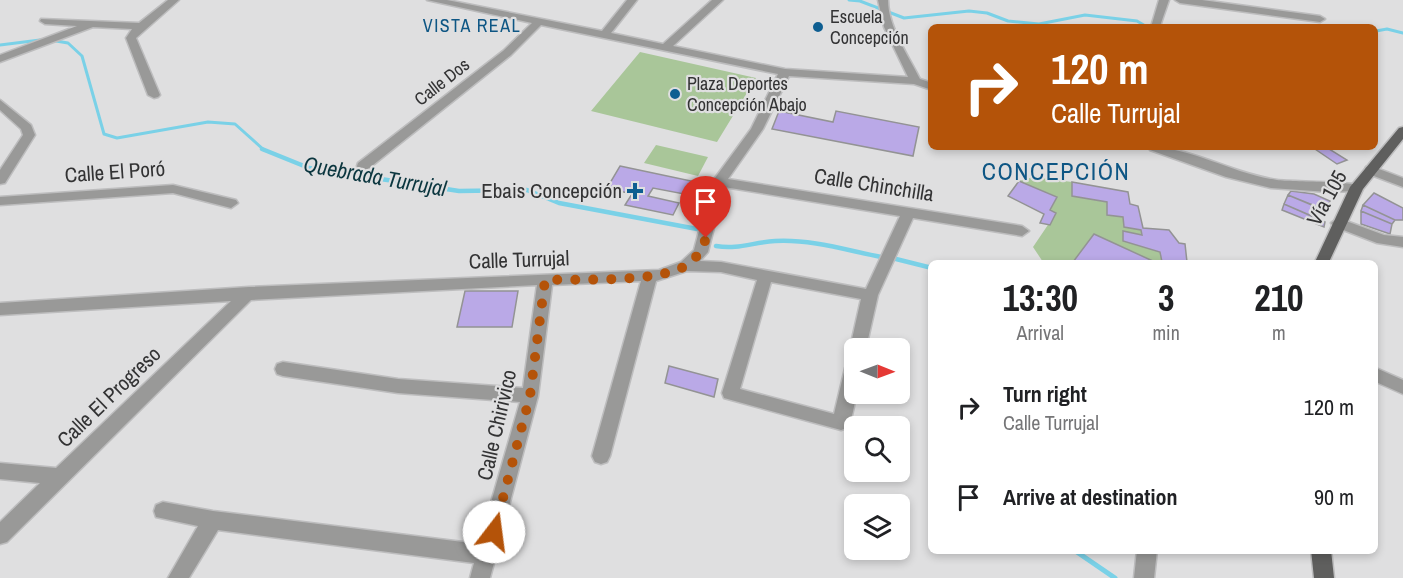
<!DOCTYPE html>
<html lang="en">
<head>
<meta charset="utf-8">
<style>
  :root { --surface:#fff; --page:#f6f6f6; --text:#202124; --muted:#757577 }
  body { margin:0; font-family:"Archivo Narrow",sans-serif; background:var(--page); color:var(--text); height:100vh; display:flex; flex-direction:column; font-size:22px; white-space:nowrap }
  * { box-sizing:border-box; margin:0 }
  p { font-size:20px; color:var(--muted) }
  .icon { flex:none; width:33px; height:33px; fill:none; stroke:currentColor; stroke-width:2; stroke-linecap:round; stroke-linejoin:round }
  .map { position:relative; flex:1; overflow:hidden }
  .details { position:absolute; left:928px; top:260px; width:450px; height:294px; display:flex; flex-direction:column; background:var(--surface); border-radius:9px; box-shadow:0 3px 9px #0003 }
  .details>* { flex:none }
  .hud { position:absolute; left:928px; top:24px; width:450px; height:126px; border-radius:9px; box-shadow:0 3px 9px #0003; background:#b45309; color:#fff; overflow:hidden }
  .needle { width:39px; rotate:91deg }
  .tools { position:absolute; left:844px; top:338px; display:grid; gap:12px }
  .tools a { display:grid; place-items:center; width:66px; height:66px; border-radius:9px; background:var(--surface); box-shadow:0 3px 9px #0003; font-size:30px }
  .pin { position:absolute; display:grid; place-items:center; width:51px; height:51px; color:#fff; margin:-62px -26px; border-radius:50% 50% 50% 0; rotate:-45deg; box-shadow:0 0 6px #0007 }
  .pin .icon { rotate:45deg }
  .me { position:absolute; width:66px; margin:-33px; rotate:15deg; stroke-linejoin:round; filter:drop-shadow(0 0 4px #0008) }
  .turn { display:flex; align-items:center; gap:21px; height:126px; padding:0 24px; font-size:27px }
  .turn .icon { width:78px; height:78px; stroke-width:2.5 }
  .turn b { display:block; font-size:42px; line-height:51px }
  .eta { display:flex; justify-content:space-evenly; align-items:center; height:102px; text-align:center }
  .eta b { font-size:36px; font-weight:700; line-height:42px }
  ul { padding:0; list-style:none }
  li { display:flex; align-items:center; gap:18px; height:90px; padding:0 24px }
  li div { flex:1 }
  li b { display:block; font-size:22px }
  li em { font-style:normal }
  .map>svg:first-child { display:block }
  .green { fill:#a9c699 }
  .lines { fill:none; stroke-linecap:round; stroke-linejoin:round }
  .stream-far2 { stroke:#7ad1e7; stroke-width:3 }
  .stream-far1 { stroke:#7ad1e7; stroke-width:4.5 }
  .stream { stroke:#7ad1e7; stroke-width:5 }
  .building { fill:#baa9e7; stroke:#939394; stroke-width:1.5 }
  .minor-casing { stroke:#bdbdbe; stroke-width:3 }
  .major-casing { stroke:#bdbdbe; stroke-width:3 }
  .minor { fill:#999998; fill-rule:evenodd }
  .major { fill:#5f5f5e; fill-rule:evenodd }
  .route { stroke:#b45309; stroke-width:10; stroke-dasharray:0 18 }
  .poi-dot { fill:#0e5e91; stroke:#dfdfe0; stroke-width:2 }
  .labels { text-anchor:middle; stroke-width:4.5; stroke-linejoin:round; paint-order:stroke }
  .far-poi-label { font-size:18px; fill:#333334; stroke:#dfdfe0; text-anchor:start }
  .far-neighbourhood-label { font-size:18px; letter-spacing:1.5px; fill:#0e5684; stroke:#dfdfe0 }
  .far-street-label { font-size:18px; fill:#333334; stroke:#dfdfe0 }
  .street-label { font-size:21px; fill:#333334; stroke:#dfdfe0 }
  .poi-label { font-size:21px; fill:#333334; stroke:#dfdfe0; text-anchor:end }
  .water-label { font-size:22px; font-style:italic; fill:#0b363f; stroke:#dfdfe0 }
  .quarter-label { font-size:24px; letter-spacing:1.5px; fill:#0e5684; stroke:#dfdfe0 }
</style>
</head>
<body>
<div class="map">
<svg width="1403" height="578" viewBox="0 0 1403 578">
  <rect width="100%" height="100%" fill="#dfdfe0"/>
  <path class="green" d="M 640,52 L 756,78 L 717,142 L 591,111 Z
    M 656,145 L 708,157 L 698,176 L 644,163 Z
    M 1033,177 L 1072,182 L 1072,196 L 1107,202 L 1108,215 L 1123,217 L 1124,227 L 1141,230 L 1142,235 L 1123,231 L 1123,241 L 1160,252 L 1162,262 L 1043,262 L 1033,247 L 1056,213 L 1050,210 L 1057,197 L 1019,181 Z"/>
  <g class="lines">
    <path class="stream-far2" d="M 849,0 L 860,1 L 904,18 L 969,11 L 987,13 L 1008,21 L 1039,24 L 1085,15 L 1137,21 L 1147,27
      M 1376,31 L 1387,29 L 1403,33
      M 56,41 L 68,43 L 82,56 L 104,134 L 117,138 L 208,122 L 235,124 L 264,150
      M 0,45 L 40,40"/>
    <path class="stream-far1" d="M 262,149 L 309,168 L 459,191 L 527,190 L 559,203 L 697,229
      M 716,246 C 738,250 754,242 775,241 C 811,239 846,250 881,257
      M 896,259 L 932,268"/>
    <path class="stream" d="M 1074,550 L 1115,578"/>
  </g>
  <path class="building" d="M 779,111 L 833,122 L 836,111 L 919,127 L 913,156 L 772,129 Z
    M 1312,147 L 1326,147 L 1347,160 L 1337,164 Z
    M 620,166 L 691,181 L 684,194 L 653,188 L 648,196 L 679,203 L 673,215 L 625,205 L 632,194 L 607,188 Z
    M 1019,181 L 1057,197 L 1050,210 L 1056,213 L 1050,225 L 1040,223 L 1044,214 L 1008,196 Z
    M 1072,182 L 1128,192 L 1130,204 L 1138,206 L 1143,228 L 1169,230 L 1179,243 L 1185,244 L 1187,262 L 1162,262 L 1160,252 L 1123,241 L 1123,231 L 1142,235 L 1141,230 L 1124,227 L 1123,217 L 1107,215 L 1107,202 L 1072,196 Z
    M 1291,191 L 1314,194 L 1330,201 L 1325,210 L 1288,195 Z
    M 1374,193 L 1403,208 L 1403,220 L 1395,220 L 1363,205 Z
    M 1288,195 L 1319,208 L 1314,217 L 1284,204 Z
    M 1284,204 L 1325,222 L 1324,227 L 1282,210 Z
    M 1363,205 L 1395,220 L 1392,224 L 1361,211 Z
    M 1361,211 L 1392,224 L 1390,234 L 1361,224 Z
    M 1094,234 L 1155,262 L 1073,262 Z
    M 465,291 L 518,291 L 512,327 L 457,327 Z
    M 669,366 L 718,379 L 714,397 L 665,383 Z"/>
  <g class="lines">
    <g class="minor-casing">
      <path id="minor" d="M 168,0 L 179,0 L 136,38 L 160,95 L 158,97 L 154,98 L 148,95 L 126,38 L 132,29 L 93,27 L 0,62 L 0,55 L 77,26 L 45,24 L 40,21 L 41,19 L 139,23 Z
        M 427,0 L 447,0 L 602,31 L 627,0 L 637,0 L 611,33 L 663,44 L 712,0 L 723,0 L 673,46 L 785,69 L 908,77 L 884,27 L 878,0 L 888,0 C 888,27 908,55 920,79 L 932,83 L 932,90 L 914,84 L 789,76 L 763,129 L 728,179 L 1022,226 L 1029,231 L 1022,236 L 913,218 L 878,295 L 866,348 L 855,348 L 855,353 L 850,348 L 861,299 L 771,282 L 740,389 L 834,414 L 847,360 L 849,355 L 855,353 C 855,379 859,405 847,428 L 841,430 L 724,398 L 722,393 L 757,280 L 721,272 L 687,271 L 656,281 L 610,456 L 607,462 L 601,464 L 595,462 L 592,456 L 641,281 L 552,285 L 538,396 L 490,578 L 470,578 L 474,563 L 218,530 L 189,578 L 168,578 L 198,526 L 156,517 L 154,511 L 156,505 L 163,502 L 213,511 L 479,544 L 520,402 L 398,393 L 283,376 L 277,374 L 275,369 L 277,364 L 283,362 L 398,379 L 523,388 L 537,285 L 251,300 L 7,542 L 0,544 L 0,522 L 40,483 L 0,479 L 0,463 L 56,468 L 231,301 L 0,315 L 0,303 L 249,287 L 659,270 L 681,262 L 694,250 L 712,182 L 751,129 L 778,74 L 541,25 L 511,55 L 368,169 L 358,169 L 357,166 L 358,163 L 503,51 L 532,23 ZM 724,187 L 900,216 L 866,289 L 721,262 L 700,261 L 708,252 Z
        M 1159,0 L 1169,0 L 1160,26 L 1151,27 Z
        M 1175,0 L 1202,0 L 1320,16 L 1325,19 L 1320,22 L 1180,3 Z
        M 0,100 L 31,125 L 35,135 L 5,183 L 0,184 L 0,170 L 23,135 L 21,129 L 0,110 Z
        M 1148,147 C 1192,147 1233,174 1277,180 C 1292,182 1358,181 1364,187 L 1357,191 L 1328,192 L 1271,188 L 1226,177 L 1150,150 Z
        M 1371,166 L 1403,178 L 1403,187 L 1366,173 L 1365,170 L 1366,167 Z
        M 173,185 L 236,200 L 238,203 L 231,208 L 173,193 L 0,205 L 0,197 Z
        M 1338,218 L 1384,235 L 1403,237 L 1403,247 L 1377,243 L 1333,226 L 1331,223 Z
        M 1376,368 L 1403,380 L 1403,394 L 1376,382 Z
        M 1137,550 L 1157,550 L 1154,578 L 1134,578 Z"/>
    </g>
    <g class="major-casing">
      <path id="major" d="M 1403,127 L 1403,139 L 1363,189 L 1329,262 L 1315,262 L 1350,187 L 1399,128 Z
        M 1311,550 L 1331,550 L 1334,578 L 1314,578 Z"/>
    </g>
    <use href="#minor" class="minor"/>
    <use href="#major" class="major"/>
  </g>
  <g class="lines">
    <path class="route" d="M 494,532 L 530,396 L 545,280 C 578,279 664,283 688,264 C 698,257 702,249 706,238"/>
  </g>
  <g class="poi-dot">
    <circle cx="818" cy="27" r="6"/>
    <circle cx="675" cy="94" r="6"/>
    <path d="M632 182h6v6h6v6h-6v6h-6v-6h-6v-6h6z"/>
  </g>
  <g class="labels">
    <g class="far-poi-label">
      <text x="830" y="23">Escuela<tspan x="830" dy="21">Concepción</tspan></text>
      <text x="687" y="90">Plaza Deportes<tspan x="687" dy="21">Concepción Abajo</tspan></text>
    </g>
    <g class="far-neighbourhood-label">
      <text x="472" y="32">VISTA REAL</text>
    </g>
    <g class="far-street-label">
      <text transform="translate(442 82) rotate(-38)" y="6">Calle Dos</text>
    </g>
    <g class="street-label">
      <text transform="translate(115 172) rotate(-4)" y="7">Calle El Poró</text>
      <text transform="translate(874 185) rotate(9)" y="7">Calle Chinchilla</text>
      <text transform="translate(1327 198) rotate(-61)" y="7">Vía 105</text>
      <text transform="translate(519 260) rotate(-2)" y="7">Calle Turrujal</text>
      <text transform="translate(109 397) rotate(-44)" y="7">Calle El Progreso</text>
      <text transform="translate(497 425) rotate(-77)" y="7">Calle Chirivico</text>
    </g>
    <g class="poi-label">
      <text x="622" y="198">Ebais Concepción</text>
    </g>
    <g class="water-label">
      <text transform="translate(375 176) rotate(10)" y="8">Quebrada Turrujal</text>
    </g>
    <g class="quarter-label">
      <text x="1056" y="180">CONCEPCIÓN</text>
    </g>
  </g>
</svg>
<div class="tools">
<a><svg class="needle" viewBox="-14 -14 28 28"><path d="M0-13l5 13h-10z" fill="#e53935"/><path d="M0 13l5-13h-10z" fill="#757577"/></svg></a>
<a><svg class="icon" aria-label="search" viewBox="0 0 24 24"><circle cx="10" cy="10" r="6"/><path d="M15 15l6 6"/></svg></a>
<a><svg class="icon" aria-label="layers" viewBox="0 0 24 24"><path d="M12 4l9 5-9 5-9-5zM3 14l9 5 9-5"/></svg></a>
</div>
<div class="pin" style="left:706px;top:238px;background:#d93025"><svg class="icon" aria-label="arrive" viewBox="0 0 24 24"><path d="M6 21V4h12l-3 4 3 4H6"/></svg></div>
<svg class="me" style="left:494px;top:532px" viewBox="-20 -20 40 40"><circle r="19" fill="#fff"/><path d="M0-13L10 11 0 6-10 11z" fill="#b45309"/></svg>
<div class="hud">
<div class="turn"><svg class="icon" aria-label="right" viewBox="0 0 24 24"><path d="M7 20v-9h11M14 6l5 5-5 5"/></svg><div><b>120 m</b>Calle Turrujal</div></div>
</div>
<section class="details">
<div class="eta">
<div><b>13:30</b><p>Arrival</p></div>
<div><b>3</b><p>min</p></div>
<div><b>210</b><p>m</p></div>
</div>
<ul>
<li><svg class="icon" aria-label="right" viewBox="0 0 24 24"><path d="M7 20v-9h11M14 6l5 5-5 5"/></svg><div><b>Turn right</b><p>Calle Turrujal</p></div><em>120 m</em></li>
<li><svg class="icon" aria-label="arrive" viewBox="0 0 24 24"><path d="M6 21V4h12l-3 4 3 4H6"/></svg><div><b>Arrive at destination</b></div><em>90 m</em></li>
</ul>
</section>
</div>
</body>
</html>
